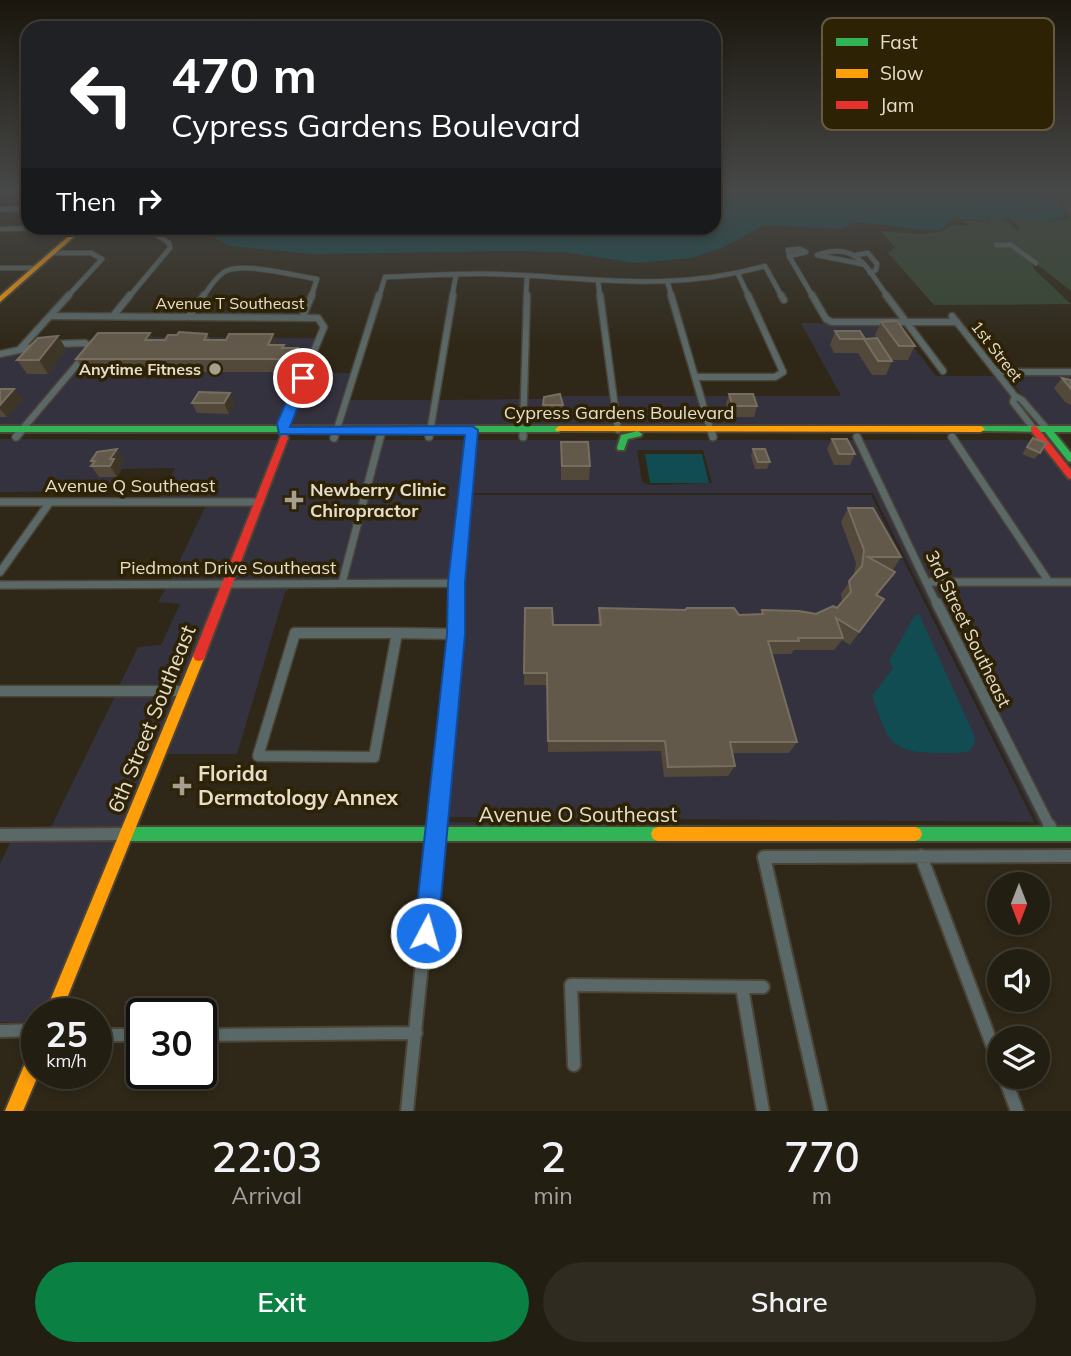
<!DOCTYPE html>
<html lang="en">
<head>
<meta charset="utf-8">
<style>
  :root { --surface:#231e12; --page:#2f2b20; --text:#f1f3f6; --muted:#a3a29f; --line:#403c32; --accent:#0b8043 }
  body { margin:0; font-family:Mulish,sans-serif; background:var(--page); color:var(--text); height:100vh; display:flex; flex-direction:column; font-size:26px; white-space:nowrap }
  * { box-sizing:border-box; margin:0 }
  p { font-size:23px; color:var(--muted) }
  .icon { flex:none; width:38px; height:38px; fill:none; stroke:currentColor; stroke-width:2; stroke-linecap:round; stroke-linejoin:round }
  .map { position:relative; height:1111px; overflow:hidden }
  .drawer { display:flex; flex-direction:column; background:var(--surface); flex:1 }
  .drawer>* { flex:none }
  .top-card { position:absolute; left:21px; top:21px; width:700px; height:214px; border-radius:21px; box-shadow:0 4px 10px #0003,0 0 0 2px var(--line); background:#202124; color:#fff; overflow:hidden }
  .needle { width:46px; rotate:180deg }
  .tools { position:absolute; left:987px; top:872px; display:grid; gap:14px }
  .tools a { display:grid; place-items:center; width:63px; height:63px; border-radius:50%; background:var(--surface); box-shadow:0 4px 10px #0003,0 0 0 2px var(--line); font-size:35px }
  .speed { position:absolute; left:21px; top:998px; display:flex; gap:14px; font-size:35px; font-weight:700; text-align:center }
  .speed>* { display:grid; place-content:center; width:91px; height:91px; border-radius:50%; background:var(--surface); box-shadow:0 4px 10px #0003,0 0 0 2px var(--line); line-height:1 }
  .speed small { font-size:18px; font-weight:400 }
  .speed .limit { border:4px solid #111; border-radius:10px; background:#fff; color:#111 }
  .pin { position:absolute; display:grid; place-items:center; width:60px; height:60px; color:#fff; margin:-30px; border:4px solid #fff; border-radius:50%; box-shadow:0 2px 7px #0007 }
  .me { position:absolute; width:77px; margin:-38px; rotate:6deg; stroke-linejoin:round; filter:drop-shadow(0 0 5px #0008) }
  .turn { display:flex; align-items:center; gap:24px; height:147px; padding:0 35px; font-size:32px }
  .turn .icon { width:91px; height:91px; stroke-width:2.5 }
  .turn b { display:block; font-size:49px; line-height:60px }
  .then { display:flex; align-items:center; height:66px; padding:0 35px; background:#0003; gap:14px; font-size:26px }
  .eta { display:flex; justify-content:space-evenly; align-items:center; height:119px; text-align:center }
  .eta b { font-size:42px; font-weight:600; line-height:49px }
  .primary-button { display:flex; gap:14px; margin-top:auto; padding:14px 35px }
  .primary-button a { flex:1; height:80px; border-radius:42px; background:var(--accent); color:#fff; font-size:28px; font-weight:600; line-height:80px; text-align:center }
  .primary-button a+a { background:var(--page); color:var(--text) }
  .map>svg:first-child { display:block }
  .commercial { fill:#34323e; fill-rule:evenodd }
  .green { fill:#364832 }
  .water { fill:#104c51 }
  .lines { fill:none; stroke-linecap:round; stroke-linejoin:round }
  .street-far4-casing { stroke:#4b4437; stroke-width:6 }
  .street-far3-casing { stroke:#4b4437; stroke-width:9 }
  .street-far2-casing { stroke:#4b4437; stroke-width:10 }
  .street-far1-casing { stroke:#4b4437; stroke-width:13 }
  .street-casing { stroke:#4b4437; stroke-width:16 }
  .fast-casing { stroke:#4b4437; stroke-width:4 }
  .slow-casing { stroke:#4b4437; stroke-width:4 }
  .jam-casing { stroke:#4b4437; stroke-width:4 }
  .street-far4 { stroke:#5a6968; stroke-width:4.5 }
  .street-far3 { stroke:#5a6968; stroke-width:6 }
  .street-far2 { stroke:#5a6968; stroke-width:7 }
  .street-far1 { stroke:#5a6968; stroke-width:10 }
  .street { stroke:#5a6968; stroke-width:12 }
  .fast { fill:#30b455; fill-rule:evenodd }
  .slow { fill:#ff9f0a; fill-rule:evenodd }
  .jam { fill:#e5322d; fill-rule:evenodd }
  .wall { fill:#52493b }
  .shaded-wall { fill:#3d3526 }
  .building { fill:#62594b; stroke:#776e5f; stroke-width:2 }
  .route { fill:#1a73e8; stroke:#114b97; stroke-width:2 }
  .poi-dot { fill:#a69e8e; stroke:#2e2204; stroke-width:2.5 }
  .labels { text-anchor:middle; stroke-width:7; stroke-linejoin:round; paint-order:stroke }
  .far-street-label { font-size:16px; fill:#e6decd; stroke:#2e2204 }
  .far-poi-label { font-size:16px; font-weight:bold; fill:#e6decd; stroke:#2e2204; text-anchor:end }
  .street-label { font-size:18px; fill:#e6decd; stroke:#2e2204 }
  .poi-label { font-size:18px; font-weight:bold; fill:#e6decd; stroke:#2e2204; text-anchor:start }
  .near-street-label { font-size:21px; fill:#e6decd; stroke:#2e2204 }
  .near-poi-label { font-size:21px; font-weight:bold; fill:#e6decd; stroke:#2e2204; text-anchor:start }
  .key { fill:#2e2204; stroke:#655a40; stroke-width:2 }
  .key-label { font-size:19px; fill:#e6decd }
</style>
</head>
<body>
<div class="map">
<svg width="1071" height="1111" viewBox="0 0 1071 1111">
  <rect width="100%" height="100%" fill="#2f2818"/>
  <path class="commercial" d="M 801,323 L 896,324 L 936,376 L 998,376 L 1011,395 L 1010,402 L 1030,427 L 714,428 L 703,396 L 841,396 Z
    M 115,337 L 317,338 L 280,429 L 28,427 L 90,343 L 76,341 Z
    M 83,345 L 87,349 L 21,427 L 0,427 L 0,356 L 34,349 Z
    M 308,373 L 352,373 L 334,428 L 286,428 Z
    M 1025,374 L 1071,374 L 1071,427 L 1053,427 L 1046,424 L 1013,384 L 1017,376 Z
    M 563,396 L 610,396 L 614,428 L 526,428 L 527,399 L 562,399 Z
    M 616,396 L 697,396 L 707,428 L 620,428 Z
    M 521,399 L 520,428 L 434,428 L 438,400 Z
    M 349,400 L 432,400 L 427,428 L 341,428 Z
    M 0,439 L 151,440 L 280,440 L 257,499 L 159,499 L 175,468 L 121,469 L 109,491 L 0,492 Z
    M 286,440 L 376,440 L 339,580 L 234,580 Z
    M 382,440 L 468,440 L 453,580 L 347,580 Z
    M 474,440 L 619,440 L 617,450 L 624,450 L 626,440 L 855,440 L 1045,828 L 443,827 L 443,822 L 1036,828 L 1039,825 L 873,493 L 469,493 ZM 637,450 L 703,450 L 712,483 L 651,485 L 642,482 Z
    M 861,440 L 950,440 L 1043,578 L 929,578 Z
    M 957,440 L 1040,440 L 1071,477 L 1071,579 L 1051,578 Z
    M 470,495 L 871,495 L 1034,822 L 446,817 L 466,613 L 462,589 Z
    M 206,505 L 255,505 L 225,581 L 170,581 Z
    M 932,586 L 1071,586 L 1071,828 L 1056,828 Z
    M 231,587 L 453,587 L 453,590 L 447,587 L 292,587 L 285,592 L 237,754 L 163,754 Z
    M 166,588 L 222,588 L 181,686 L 119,686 L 138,647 L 161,645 L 180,604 L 158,602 Z
    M 115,696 L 178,696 L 123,828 L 50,829 Z
    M 11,841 L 118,841 L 47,1013 L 37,1013 L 37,1022 L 0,1022 L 0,864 Z"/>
  <path class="green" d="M 1055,191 L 1071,191 L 1071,291 L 1011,244 L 994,245 L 1014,248 L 1033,263 L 1034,269 L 1071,304 L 934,305 L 888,253 L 895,247 L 880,231 L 920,234 L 943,231 L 951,225 L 969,226 L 963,220 L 988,222 L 991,217 L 997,217 L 1018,230 L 1018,226 L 1008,217 L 1046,222 L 1067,219 L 1068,212 Z"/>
  <path class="water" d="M 714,191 L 1053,191 L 1065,212 L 1065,217 L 1046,222 L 1003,217 L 1017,229 L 998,217 L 989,217 L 987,222 L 974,219 L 954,219 L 941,230 L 922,230 L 859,222 L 839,229 L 764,225 L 722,248 L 691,258 L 635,263 L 563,252 L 506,251 L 312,254 L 230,246 L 213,237 L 205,228 L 714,228 Z
    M 645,454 L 702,454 L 709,483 L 650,483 Z
    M 919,614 L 975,737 L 974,745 L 969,751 C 958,754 946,753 935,753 C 886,752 888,737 872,696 L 893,668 L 889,661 L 915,615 Z"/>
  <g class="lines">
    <g class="street-far4-casing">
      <path id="street-far4" d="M 0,209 L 28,209
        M 0,229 L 48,228
        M 46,229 L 79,229
        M 996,245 L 1011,245 L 1036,263
        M 52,253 L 91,253 L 102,259 L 67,297
        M 789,254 L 788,250 L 800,249 L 806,252 L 789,256 L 813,297
        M 856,255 L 868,253 L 877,264 L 876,270 L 870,273
        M 862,264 L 817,255 C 858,241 866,268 888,297
        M 0,268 L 35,268
        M 738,274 L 749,297
        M 598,281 L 600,297
        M 668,284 L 672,297
        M 129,297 L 170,248 L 169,243 L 146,228
        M 203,297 C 209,288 215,278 224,272 C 243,261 295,276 317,279 L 311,297
        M 379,297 L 385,277 C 421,276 457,273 493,274 C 589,277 669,293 765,266 L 782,297
        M 452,297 L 456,275
        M 526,297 L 527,276"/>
    </g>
    <g class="street-far3-casing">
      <path id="street-far3" d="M 600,295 L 618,430
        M 671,295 L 711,432
        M 781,295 L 784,300
        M 812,295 L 826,319 L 832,322 L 957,322
        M 886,295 L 943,371
        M 52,316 L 318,318 L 324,327 L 284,423 L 284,432
        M 113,316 L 130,295
        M 189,316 L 204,295
        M 303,316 L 312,295
        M 952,316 L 1015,396 L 1013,402 L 1034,429
        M 19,350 L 69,295
        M 0,354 L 38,346
        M 998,372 L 1071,372
        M 695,377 L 775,377 L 783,372 L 748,295
        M 1015,396 L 1022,400 L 1047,429
        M 20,432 L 91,348 L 85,343 L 55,344
        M 336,432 L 379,295
        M 430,432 L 453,295
        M 523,432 L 527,295"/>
    </g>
    <g class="street-far2-casing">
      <path id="street-far2" d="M 284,430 L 284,438
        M 711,430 L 713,437
        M 16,437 L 22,430
        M 429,437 L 430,430
        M 523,437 L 523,430
        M 857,437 L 937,605
        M 952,437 L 1049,582
        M 334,438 L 336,430
        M 0,502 L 260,502
        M 0,572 L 50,502
        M 927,582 L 1071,582
        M 342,583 L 382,430
        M 0,585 L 457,583
        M 457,605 L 472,430"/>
    </g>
    <g class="street-far1-casing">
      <path id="street-far1" d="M 937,603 L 1050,827
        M 295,633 L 397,633 L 374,757 L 258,756 Z
        M 397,633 L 456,634
        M 0,691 L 184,691
        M 436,827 L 456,634 L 457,603"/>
    </g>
    <g class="street-casing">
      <path id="street" d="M 1049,825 L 1054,835
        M 0,835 L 126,834
        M 921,856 L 999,1063
        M 742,987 L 763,1111
        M 0,1031 L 37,1030
        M 96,1035 L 142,1035
        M 201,1035 L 416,1033
        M 574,1065 L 571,985 L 763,987
        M 1004,1076 L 1017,1111
        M 407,1111 L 436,825
        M 821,1111 L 764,857 L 1071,856"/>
    </g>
    <g class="fast-casing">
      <path id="fast" d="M 0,426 L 559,426 L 563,429 L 559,432 L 0,432 Z
        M 981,426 L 1071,426 L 1071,432 L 1054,432 L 1071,453 L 1071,462 L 1068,461 L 1045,432 L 978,431 L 978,427 Z
        M 638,431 L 642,434 L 641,436 L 628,439 L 624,450 L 618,450 L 617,448 L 621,435 Z
        M 126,827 L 658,827 L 663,829 L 665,834 L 663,839 L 658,841 L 126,841 L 121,839 L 119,834 L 121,829 Z
        M 915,827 L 1071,827 L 1071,841 L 915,841 L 910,839 L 908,834 L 910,829 Z"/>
    </g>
    <g class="slow-casing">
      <path id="slow" d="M 78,228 L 84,228 L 0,302 L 0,296 Z
        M 559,426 L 981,426 L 985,429 L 981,432 L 556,431 L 555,429 Z
        M 199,651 L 203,652 L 205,656 L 61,1013 L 45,1013 L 193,656 L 195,652 Z
        M 658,827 L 915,827 L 920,829 L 922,834 L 920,839 L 915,841 L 658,841 L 653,839 L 651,834 L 653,829 Z
        M 37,1046 L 37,1073 L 39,1073 L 23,1111 L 5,1111 L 31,1049 Z"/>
    </g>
    <g class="jam-casing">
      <path id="jam" d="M 1034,426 L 1037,427 L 1071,470 L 1071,479 L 1068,478 L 1031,431 L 1031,427 Z
        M 284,435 L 288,438 L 205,656 L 203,660 L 199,661 L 195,660 L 193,656 L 280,438 Z"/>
    </g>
    <use href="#street-far4" class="street-far4"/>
    <use href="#street-far3" class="street-far3"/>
    <use href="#street-far2" class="street-far2"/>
    <use href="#street-far1" class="street-far1"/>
    <use href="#street" class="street"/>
    <use href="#fast" class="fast"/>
    <use href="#slow" class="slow"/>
    <use href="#jam" class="jam"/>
  </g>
  <path class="wall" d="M 881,322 L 915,346 L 908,360 L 892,360 L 875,335 Z
    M 835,331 L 865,339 L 892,361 L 886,375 L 872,375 L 858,353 L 834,353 L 830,345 Z
    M 207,334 L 210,340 L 226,340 L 273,334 L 277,345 L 286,348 L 303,362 L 298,372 L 85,372 L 76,359 L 154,340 L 165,340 Z
    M 66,349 L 48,374 L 27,374 L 17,360 Z
    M 1062,378 L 1071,380 L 1071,405 L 1065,402 L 1054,388 Z
    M 0,389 L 14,389 L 22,400 L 7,417 L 0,417 Z
    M 729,394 L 757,406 L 754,417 L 730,417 L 726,404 Z
    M 192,403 L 235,403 L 229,414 L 197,413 Z
    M 543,405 L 563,405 L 563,415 L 542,415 Z
    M 1033,438 L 1040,453 L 1034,459 L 1022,454 Z
    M 832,439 L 855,454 L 850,465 L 834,465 L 827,449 Z
    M 561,442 L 590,466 L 589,480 L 561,480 Z
    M 117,449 L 124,460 L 119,467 L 121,470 L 117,477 L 99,477 L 91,466 L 93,463 L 91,461 Z
    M 753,449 L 770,462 L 767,469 L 755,469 L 751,456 Z
    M 848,508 L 901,557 L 877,596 L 884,599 L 850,645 L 842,640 L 834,650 L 794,650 L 791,654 L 772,654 L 797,742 L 789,753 L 732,753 L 735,766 L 728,776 L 664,777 L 661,751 L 548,752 L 547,685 L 524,685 L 524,673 L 553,625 L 598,625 L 599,608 L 739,615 L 760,615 L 762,610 L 816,614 L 837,608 L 842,602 L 841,594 L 854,575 L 856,563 L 841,522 Z"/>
  <path class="shaded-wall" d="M 150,333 L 157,346 L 145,340 Z
    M 273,334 L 278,347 L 268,345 Z
    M 58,336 L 66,349 L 48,374 L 39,360 Z
    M 298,348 L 303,362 L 298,372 L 293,359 Z
    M 14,389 L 22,400 L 7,417 L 0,409 L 0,405 Z
    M 230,393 L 235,403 L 229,414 L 224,403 Z
    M 117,449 L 124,460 L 119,467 L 121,470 L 117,477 L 110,466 L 110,459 Z"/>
  <path class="building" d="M 897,321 L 915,346 L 899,346 L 881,322 Z
    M 835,331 L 860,331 L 865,339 L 877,338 L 892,361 L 878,361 L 864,339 L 840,339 Z
    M 179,332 L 207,334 L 204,340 L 226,340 L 229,334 L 273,334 L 268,345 L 284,345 L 282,348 L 298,348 L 293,359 L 76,359 L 98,333 L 150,333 L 145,340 L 165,340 L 168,335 L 177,335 Z
    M 58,336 L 39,360 L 17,360 L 38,338 Z
    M 1062,378 L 1071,380 L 1071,389 Z
    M 0,389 L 14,389 L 0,405 Z
    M 199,392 L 230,393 L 224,403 L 192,403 Z
    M 560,394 L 563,405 L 543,405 L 544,397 Z
    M 729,394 L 753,394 L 757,406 L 733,406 Z
    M 1033,438 L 1046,443 L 1040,453 L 1027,447 Z
    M 832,439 L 847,439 L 855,454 L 839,454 Z
    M 561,442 L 588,442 L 590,466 L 562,466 Z
    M 117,449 L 110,459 L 114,459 L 110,466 L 91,466 L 95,461 L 91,461 L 97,452 Z
    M 753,449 L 765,449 L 770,462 L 758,462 Z
    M 848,508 L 873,508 L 901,557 L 868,557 L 895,572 L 876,595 L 884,599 L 859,632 L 836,618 L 843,638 L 798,638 L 799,641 L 768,641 L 797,742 L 730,742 L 735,766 L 668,767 L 665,741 L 548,741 L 547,673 L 524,673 L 525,608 L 552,608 L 553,625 L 601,625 L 599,608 L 685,610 L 687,608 L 734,608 L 739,615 L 763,614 L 762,610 L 799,611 L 816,614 L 833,606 L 837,608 L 851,592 L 849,581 L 862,566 L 864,550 Z"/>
  <linearGradient id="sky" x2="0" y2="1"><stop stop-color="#1a160d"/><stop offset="0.55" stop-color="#474848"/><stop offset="1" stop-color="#474848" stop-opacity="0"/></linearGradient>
  <rect width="1071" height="347" fill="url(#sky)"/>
  <path class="route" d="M 303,374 L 309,378 L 290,427 L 472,426 L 478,430 L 465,583 L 465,634 L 438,933 L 435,942 L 426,946 L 418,942 L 414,933 L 447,634 L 448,583 L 465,435 L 279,434 L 277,423 L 297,378 Z"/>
  <g class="poi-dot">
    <circle cx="215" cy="369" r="7"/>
    <path d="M290.5 489.5h7v7h7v7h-7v7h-7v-7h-7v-7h7z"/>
    <path d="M178.5 775.5h7v7h7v7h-7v7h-7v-7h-7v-7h7z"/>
  </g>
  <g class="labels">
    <g class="far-street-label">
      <text x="230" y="309">Avenue T Southeast</text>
      <text transform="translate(997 351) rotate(52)" y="6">1st Street</text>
    </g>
    <g class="far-poi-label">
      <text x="201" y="375">Anytime Fitness</text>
    </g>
    <g class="street-label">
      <text x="619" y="419">Cypress Gardens Boulevard</text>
      <text x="130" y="492">Avenue Q Southeast</text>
      <text x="228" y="574">Piedmont Drive Southeast</text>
      <text transform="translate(968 629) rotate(64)" y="6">3rd Street Southeast</text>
    </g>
    <g class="poi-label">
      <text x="310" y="496">Newberry Clinic<tspan x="310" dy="21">Chiropractor</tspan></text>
    </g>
    <g class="near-street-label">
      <text transform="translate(152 719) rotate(-68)" y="7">6th Street Southeast</text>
      <text x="578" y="822">Avenue O Southeast</text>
    </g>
    <g class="near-poi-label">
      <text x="198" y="781">Florida<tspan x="198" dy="24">Dermatology Annex</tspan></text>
    </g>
  </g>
  <rect x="822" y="18" width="232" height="112" rx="10" class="key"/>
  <rect x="836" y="38" width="32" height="8" fill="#30b455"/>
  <rect x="836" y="69" width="32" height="9" fill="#ff9f0a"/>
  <rect x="836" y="101" width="32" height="8" fill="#e5322d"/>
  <g class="key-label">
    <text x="880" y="49">Fast</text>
    <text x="880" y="80">Slow</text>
    <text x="880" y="112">Jam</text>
  </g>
</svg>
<div class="tools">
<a><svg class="needle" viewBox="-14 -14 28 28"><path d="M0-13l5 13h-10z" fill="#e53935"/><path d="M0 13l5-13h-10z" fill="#a3a29f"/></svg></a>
<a><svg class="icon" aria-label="sound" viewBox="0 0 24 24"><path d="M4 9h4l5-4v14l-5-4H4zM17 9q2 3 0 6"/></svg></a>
<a><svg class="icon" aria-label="layers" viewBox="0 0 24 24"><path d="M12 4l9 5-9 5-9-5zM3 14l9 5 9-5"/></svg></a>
</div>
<div class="speed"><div>25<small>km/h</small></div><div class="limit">30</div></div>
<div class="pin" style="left:303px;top:378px;background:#d93025"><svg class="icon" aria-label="arrive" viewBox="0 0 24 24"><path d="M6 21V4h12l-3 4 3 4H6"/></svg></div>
<svg class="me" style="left:426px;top:933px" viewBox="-20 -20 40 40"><circle r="17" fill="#1a73e8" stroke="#fff" stroke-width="3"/><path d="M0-11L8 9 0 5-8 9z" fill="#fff"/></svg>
<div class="top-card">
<div class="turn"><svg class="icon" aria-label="left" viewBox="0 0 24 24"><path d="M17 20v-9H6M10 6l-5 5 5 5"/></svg><div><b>470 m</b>Cypress Gardens Boulevard</div></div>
<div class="then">Then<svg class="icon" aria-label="right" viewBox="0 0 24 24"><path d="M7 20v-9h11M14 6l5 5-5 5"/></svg></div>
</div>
</div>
<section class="drawer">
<div class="eta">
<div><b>22:03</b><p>Arrival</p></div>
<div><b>2</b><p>min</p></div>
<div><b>770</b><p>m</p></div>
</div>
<div class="primary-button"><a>Exit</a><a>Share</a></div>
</section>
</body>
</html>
